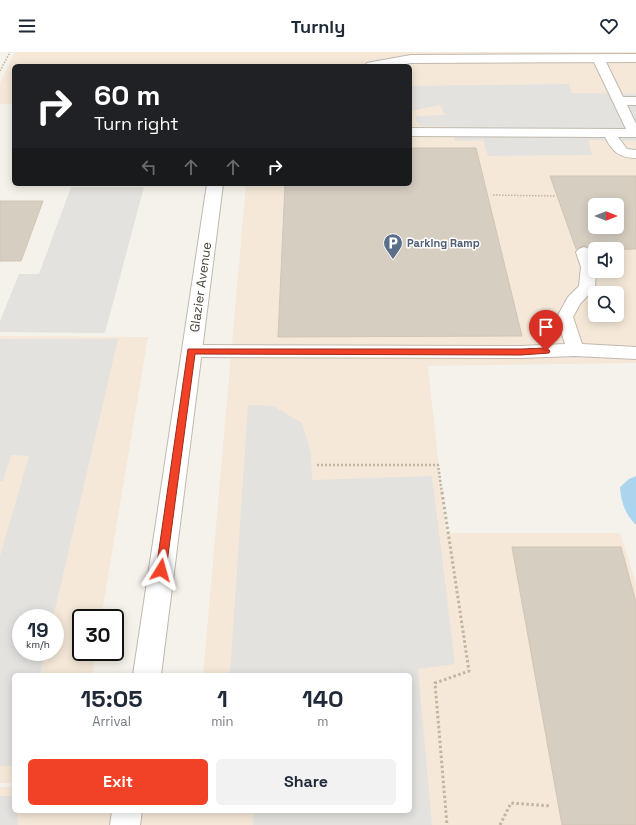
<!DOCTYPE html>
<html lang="en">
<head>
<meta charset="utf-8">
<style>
  :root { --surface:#fff; --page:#f2f2f3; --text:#1f2937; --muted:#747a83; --accent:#f14227 }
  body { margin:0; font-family:"Space Grotesk",sans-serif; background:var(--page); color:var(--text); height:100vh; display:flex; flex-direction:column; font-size:15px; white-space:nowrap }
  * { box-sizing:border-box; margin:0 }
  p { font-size:13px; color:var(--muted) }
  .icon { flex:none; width:22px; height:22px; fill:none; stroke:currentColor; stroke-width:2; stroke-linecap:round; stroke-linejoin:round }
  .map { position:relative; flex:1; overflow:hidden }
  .details { position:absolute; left:12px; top:621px; width:400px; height:140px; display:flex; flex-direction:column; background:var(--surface); border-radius:6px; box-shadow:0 2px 10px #0003 }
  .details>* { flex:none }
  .guide { position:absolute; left:12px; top:12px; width:400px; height:122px; border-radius:6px; box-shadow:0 2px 10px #0003; background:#202124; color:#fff; overflow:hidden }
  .needle { width:26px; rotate:90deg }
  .tools { position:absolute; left:588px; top:146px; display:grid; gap:8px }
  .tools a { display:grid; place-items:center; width:36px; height:36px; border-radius:6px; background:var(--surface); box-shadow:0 2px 10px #0003; font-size:20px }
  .speed { position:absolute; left:12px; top:557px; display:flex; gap:8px; font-size:20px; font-weight:700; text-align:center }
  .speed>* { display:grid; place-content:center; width:52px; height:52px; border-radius:50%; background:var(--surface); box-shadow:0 2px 10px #0003; line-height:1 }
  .speed small { font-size:10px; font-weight:400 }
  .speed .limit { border:2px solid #111; border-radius:6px; background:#fff; color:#111 }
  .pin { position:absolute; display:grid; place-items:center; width:34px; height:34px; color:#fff; margin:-41px -17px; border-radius:50% 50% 50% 0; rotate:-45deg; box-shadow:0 0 4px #0007 }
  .pin .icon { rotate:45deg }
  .me { position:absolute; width:44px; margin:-22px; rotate:8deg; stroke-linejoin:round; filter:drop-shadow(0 0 3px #0008) }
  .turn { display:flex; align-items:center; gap:14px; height:84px; padding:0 16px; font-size:18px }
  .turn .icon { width:52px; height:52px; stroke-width:2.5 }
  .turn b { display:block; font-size:28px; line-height:34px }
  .lanes { display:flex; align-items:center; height:38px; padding:0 16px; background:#0003; justify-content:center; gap:20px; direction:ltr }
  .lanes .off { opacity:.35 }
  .eta { display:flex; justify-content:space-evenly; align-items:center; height:68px; text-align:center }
  .eta b { font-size:24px; font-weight:800; line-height:28px }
  .cta { display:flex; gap:8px; margin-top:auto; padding:8px 16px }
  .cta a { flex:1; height:46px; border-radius:6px; background:var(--accent); color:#fff; font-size:16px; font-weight:800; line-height:46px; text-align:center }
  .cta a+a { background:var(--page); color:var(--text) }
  header { display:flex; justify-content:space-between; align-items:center; height:52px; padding:0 16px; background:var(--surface); font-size:18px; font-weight:800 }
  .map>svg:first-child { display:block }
  .commercial { fill:#f5e8d8; fill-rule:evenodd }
  .parking { fill:#e4e2df }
  .water { fill:#abd4ee }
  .building { fill:#d6cec1; stroke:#d1c5b4; fill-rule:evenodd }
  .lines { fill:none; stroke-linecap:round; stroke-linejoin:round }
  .service-casing { stroke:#c0b9ae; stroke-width:2 }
  .minor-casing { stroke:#c0b9ae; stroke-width:2 }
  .path-far2 { stroke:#c1b5a0; stroke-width:1.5; stroke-dasharray:1.5 1.5; stroke-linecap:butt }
  .path-far1 { stroke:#c1b5a0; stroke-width:2.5; stroke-dasharray:2 2; stroke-linecap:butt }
  .path { stroke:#c1b5a0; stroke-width:3; stroke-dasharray:2.5 2.5; stroke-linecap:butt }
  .service { fill:#fff; fill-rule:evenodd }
  .minor { fill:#fff; fill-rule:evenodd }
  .route { fill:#f14227; stroke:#9d2b19 }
  .labels { text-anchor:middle; stroke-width:3; stroke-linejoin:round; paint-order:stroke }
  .far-service-label { font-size:11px; font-weight:bold; fill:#4e5e75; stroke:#fff; text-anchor:start }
  .street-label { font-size:13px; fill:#494339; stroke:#fff }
</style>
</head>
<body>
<header><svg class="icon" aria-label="menu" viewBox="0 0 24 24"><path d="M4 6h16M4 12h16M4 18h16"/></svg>Turnly<svg class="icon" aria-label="heart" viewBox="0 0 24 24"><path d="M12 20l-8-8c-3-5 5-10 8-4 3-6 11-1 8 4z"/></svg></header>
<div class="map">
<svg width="636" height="773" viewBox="0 0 636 773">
  <rect width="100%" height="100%" fill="#f5f2eb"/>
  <path class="commercial" d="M 15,0 L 636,0 L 636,311 L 428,314 L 446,481 L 620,481 L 636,532 L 636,773 L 0,773 L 0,735 L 14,735 L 14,759 L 410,759 L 410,623 L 203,623 L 246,132 L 410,132 L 410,14 L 14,14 L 14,52 L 0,52 L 0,31 ZM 595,153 L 617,153 L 617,175 L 595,175 ZM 595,197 L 617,197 L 617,219 L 595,219 ZM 595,241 L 617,241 L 617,263 L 595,263 Z
    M 0,284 L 148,285 L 101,566 L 81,566 L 81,600 L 96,600 L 92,623 L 14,623 L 14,731 L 0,731 ZM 21,566 L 55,566 L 55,600 L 21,600 Z"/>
  <path class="parking" d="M 569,32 L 572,41 L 636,42 L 636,89 L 588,88 L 592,103 L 488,104 L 483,88 L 455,89 L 451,75 L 419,74 L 415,64 L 445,63 L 440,53 L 410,59 L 410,34 Z
    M 71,135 L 144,135 L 105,281 L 0,280 L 0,269 L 19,222 L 39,222 Z
    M 0,287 L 118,287 L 53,566 L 21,566 L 21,600 L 45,600 L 40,623 L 14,623 L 14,714 L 0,714 L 0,504 L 29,404 L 11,403 L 3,429 L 0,429 Z
    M 248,353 L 273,354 L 302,371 L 311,400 L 312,428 L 432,424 L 455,612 L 418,617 L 432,773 L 253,773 L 254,759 L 410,759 L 410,623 L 230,623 Z
    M 0,744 L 14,744 L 14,759 L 17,759 L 18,773 L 0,773 Z"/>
  <path class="water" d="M 636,424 L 636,473 C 625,462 621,450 620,435 L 629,427 Z"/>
  <path class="building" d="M 410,96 L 476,96 L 522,284 L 278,285 L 285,132 L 410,132 Z
    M 550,124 L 636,124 L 636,197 L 591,198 L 590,196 L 583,194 L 576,197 ZM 595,153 L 617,153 L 617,175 L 595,175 Z
    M 0,149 L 43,149 L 21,209 L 0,209 Z
    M 512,495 L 621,495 L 636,550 L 636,773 L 562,773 Z"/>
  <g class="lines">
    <g class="service-casing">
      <path id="service" d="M 598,3 L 602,4 L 604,6 L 623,45 L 636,45 L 636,53 L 627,53 L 636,72 L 636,85 L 618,85 L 627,97 L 636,98 L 636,106 C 619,106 612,99 605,85 L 410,84 L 410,76 L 626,77 L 592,6 L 594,4 Z
        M 584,195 L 589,197 C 594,204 595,211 595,219 L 596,219 L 595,236 L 580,252 L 573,265 L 582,292 L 636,295 L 636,307 L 575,304 L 521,306 L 191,305 L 185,303 L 182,299 L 185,295 L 191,293 L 521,294 L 565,292 L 557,265 L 568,245 L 579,234 L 581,215 L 576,200 L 579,197 Z"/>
    </g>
    <g class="minor-casing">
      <path id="minor" d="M 636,2 L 636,10 L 411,11 L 395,14 L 365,14 L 367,11 L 372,10 L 411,3 Z
        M 207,132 L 223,132 L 161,623 L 133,623 Z
        M 112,759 L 142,759 L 140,773 L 110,773 Z"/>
    </g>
    <path class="path-far2" d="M 0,19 L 10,0
      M 493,143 L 556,144"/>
    <path class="path-far1" d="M 317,413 L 438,413 L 442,441"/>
    <path class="path" d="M 442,440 L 469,619 L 435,631 L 447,773
      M 500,773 L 511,751 L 551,754"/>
    <use href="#service" class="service"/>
    <use href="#minor" class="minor"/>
  </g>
  <path class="route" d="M 546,296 L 550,299 L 549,301 L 521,303 L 195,302 L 166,518 L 165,521 L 161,522 L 157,521 L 156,518 L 188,297 L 521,297 Z"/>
  <defs>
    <g id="parking-pin" transform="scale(1)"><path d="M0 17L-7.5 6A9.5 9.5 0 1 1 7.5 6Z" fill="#5c6f8a" stroke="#fff"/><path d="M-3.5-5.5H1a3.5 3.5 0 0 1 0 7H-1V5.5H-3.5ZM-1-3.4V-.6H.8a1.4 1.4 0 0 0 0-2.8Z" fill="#fff"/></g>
  </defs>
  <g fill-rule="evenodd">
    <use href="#parking-pin" x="393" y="191"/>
  </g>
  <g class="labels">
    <g class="far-service-label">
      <text x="407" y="195">Parking Ramp</text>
    </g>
    <g class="street-label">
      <text transform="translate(200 235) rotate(-82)" y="5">Glazier Avenue</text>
    </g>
  </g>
</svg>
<div class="tools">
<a><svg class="needle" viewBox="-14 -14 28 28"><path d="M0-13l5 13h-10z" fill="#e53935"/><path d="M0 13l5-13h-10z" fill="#747a83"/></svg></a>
<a><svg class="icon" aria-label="sound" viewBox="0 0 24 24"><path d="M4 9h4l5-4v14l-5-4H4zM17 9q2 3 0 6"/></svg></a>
<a><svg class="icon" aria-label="search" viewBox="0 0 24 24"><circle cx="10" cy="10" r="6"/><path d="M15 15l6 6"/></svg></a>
</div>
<div class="speed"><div>19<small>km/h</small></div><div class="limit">30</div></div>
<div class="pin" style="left:546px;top:299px;background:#d93025"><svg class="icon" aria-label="arrive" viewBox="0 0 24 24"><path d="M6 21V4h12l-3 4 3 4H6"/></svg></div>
<svg class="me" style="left:161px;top:518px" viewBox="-20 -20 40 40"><path d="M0-17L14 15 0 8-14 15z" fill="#f14227" stroke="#fff" stroke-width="4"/></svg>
<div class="guide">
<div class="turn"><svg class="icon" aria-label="right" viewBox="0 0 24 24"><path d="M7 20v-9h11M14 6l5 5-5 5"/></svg><div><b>60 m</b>Turn right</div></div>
<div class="lanes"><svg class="icon off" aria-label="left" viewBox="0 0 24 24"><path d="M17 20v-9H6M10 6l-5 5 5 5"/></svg><svg class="icon off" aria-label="ahead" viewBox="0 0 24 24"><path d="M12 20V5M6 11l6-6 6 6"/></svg><svg class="icon off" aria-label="ahead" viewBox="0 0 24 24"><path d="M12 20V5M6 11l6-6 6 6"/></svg><svg class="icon" aria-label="right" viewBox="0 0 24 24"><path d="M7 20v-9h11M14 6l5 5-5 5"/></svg></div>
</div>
<section class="details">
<div class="eta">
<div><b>15:05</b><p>Arrival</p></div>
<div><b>1</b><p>min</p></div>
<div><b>140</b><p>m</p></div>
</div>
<div class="cta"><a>Exit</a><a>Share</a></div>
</section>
</div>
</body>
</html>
